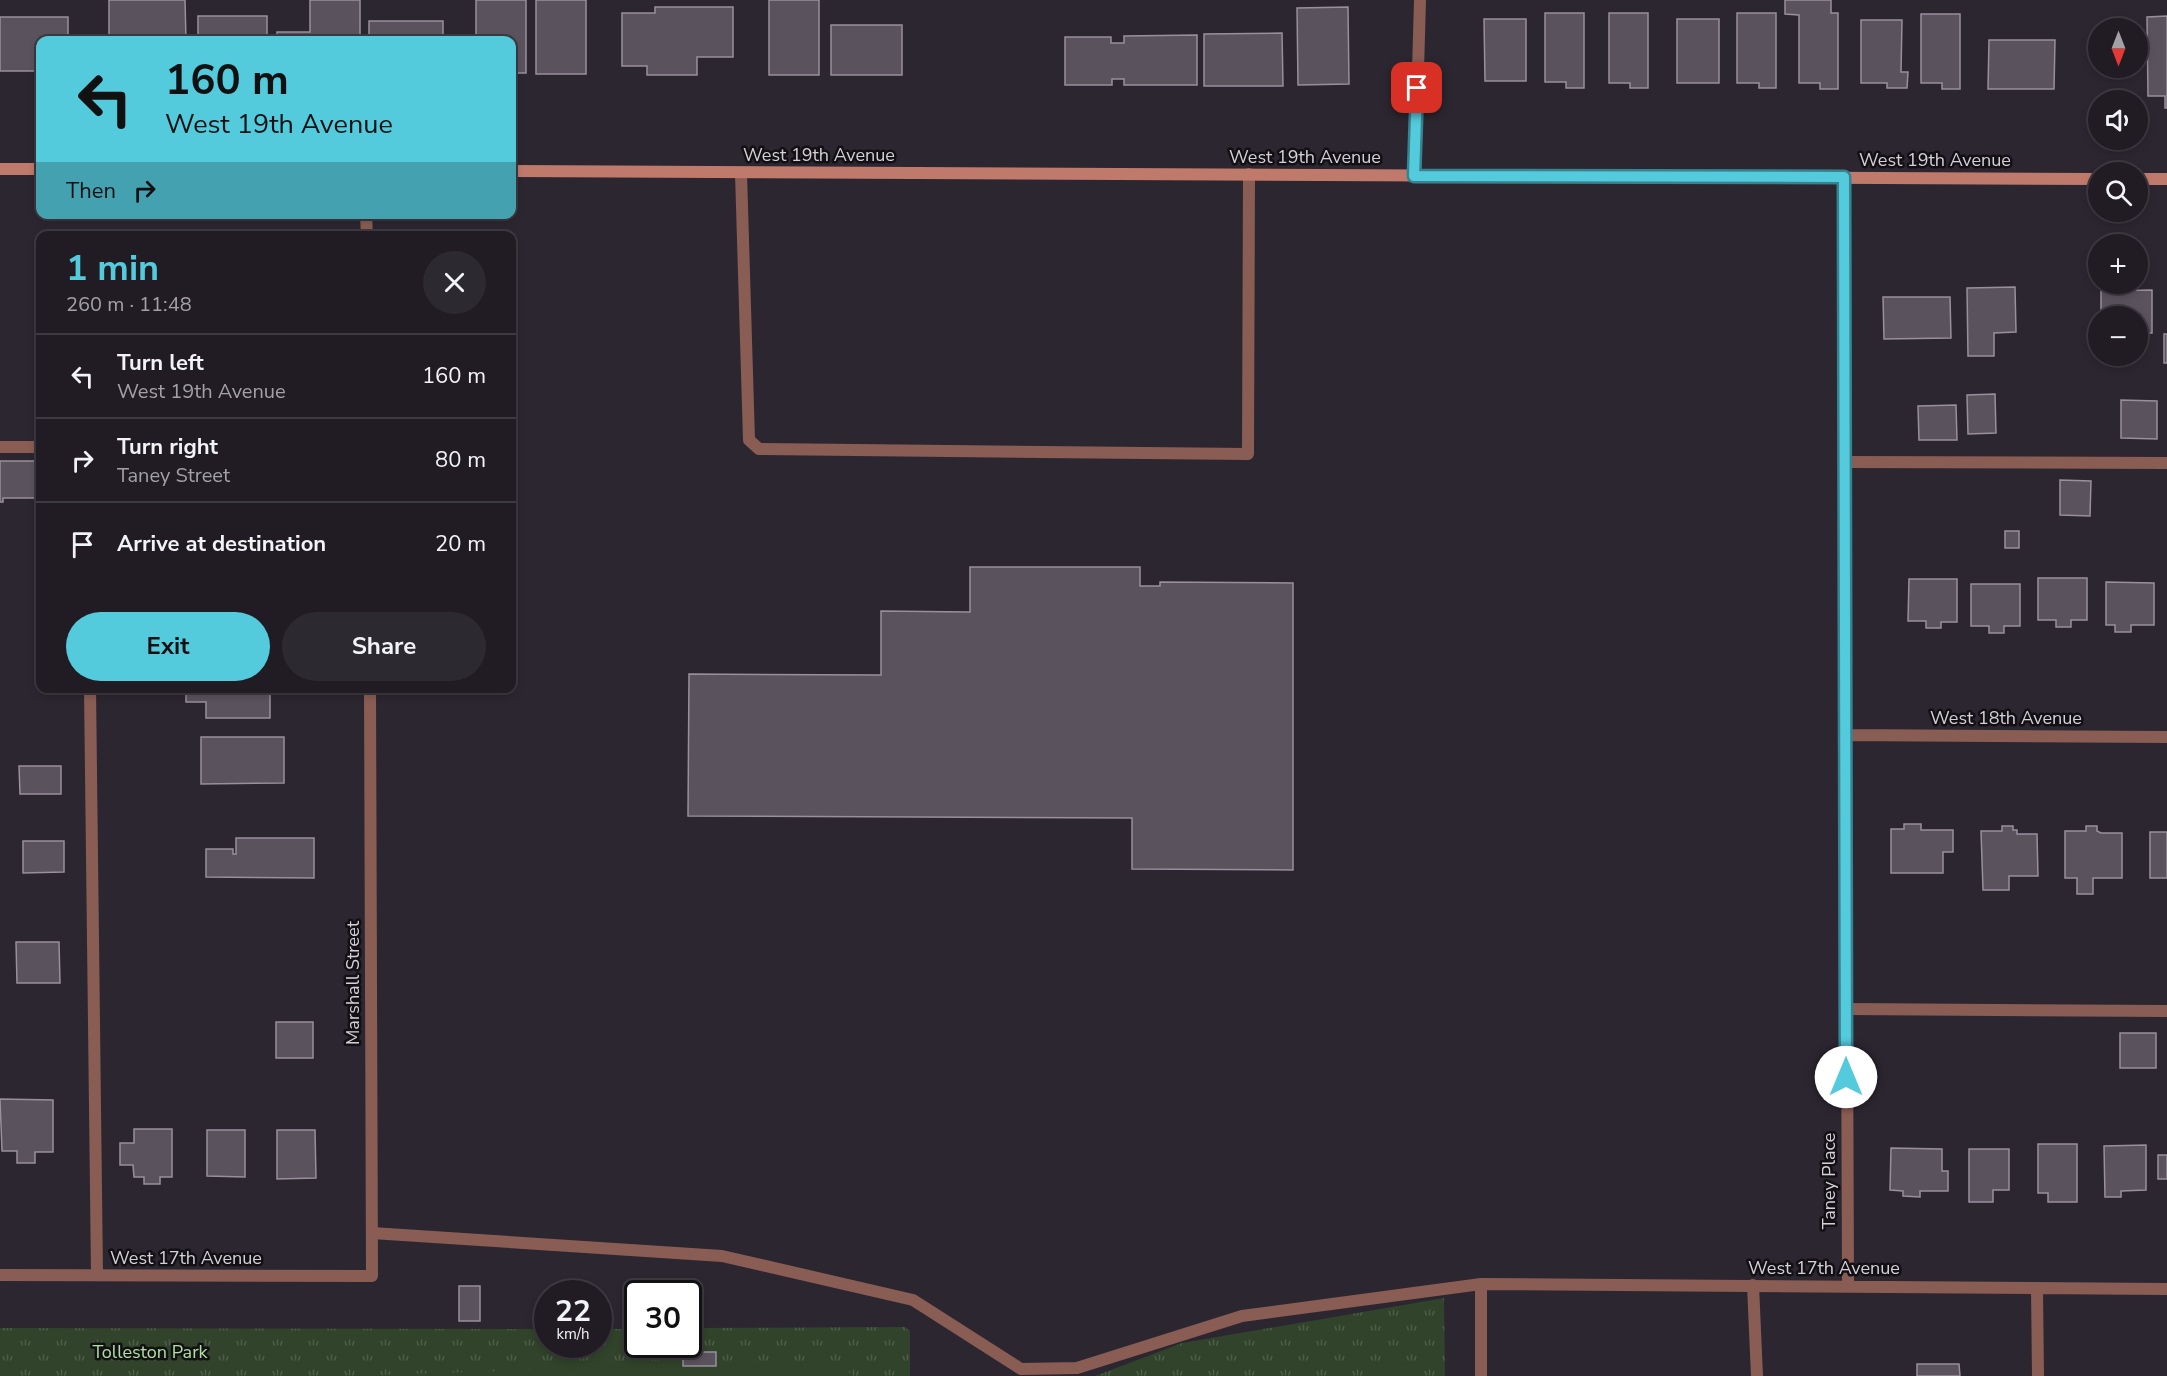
<!DOCTYPE html>
<html lang="en">
<head>
<meta charset="utf-8">
<style>
  :root { --surface:#211c24; --page:#2d2931; --text:#f1f3f6; --muted:#a2a1a6; --line:#3e3a41; --accent:#54cadd }
  body { margin:0; font-family:"Nunito Sans",sans-serif; background:var(--page); color:var(--text); height:100vh; display:flex; flex-direction:column; font-size:22px; white-space:nowrap }
  * { box-sizing:border-box; margin:0 }
  p { font-size:20px; color:var(--muted) }
  .icon { flex:none; width:33px; height:33px; fill:none; stroke:currentColor; stroke-width:2; stroke-linecap:round; stroke-linejoin:round }
  .map { position:relative; flex:1; overflow:hidden }
  .drawer { position:absolute; left:36px; top:231px; width:480px; height:462px; display:flex; flex-direction:column; background:var(--surface); border-radius:12px; box-shadow:0 3px 9px #0003,0 0 0 2px var(--line) }
  .drawer>* { flex:none }
  .banner { position:absolute; left:36px; top:36px; width:480px; height:183px; border-radius:12px; box-shadow:0 3px 9px #0003,0 0 0 2px var(--line); background:#54cadd; color:#111; overflow:hidden }
  .needle { width:39px; rotate:180deg }
  .controls { position:absolute; left:2088px; top:18px; display:grid; gap:12px }
  .controls a { display:grid; place-items:center; width:60px; height:60px; border-radius:50%; background:var(--surface); box-shadow:0 3px 9px #0003,0 0 0 2px var(--line); font-size:30px }
  .speed { position:absolute; left:534px; top:1280px; display:flex; gap:12px; font-size:30px; font-weight:700; text-align:center }
  .speed>* { display:grid; place-content:center; width:78px; height:78px; border-radius:50%; background:var(--surface); box-shadow:0 3px 9px #0003,0 0 0 2px var(--line); line-height:1 }
  .speed small { font-size:15px; font-weight:400 }
  .speed .limit { border:3px solid #111; border-radius:9px; background:#fff; color:#111 }
  .pin { position:absolute; display:grid; place-items:center; width:51px; height:51px; color:#fff; margin:-26px; border-radius:12px; box-shadow:0 3px 9px #0006 }
  .me { position:absolute; width:66px; margin:-33px; rotate:0deg; stroke-linejoin:round; filter:drop-shadow(0 0 4px #0008) }
  .turn { display:flex; align-items:center; gap:21px; height:126px; padding:0 30px; font-size:27px }
  .turn .icon { width:78px; height:78px; stroke-width:2.5 }
  .turn b { display:block; font-size:42px; line-height:51px }
  .then { display:flex; align-items:center; height:57px; padding:0 30px; background:#0003; gap:12px; font-size:22px }
  .round { display:grid; place-items:center; flex:none; width:63px; height:63px; border-radius:32px; background:var(--page) }
  .overview { display:flex; align-items:center; justify-content:space-between; height:102px; padding:0 30px }
  h1 { font-size:36px; font-weight:700; line-height:45px; color:var(--accent) }
  .button { display:flex; gap:12px; margin-top:auto; padding:12px 30px }
  .button a { flex:1; height:69px; border-radius:36px; background:var(--accent); color:#111; font-size:24px; font-weight:700; line-height:69px; text-align:center }
  .button a+a { background:var(--page); color:var(--text) }
  ul { padding:0; list-style:none }
  li { display:flex; align-items:center; gap:18px; height:84px; padding:0 30px; border-top:2px solid var(--line) }
  li div { flex:1 }
  li b { display:block; font-size:22px }
  li em { font-style:normal }
  .map>svg:first-child { display:block }
  .park { fill:url(#park-tufts) }
  .pitch { fill:#31432b }
  .building { fill:#5a535e; stroke:#98909c; stroke-width:1.5 }
  .lines { fill:none; stroke-linecap:round; stroke-linejoin:round }
  .lane { stroke:#895d54; stroke-width:12 }
  .street { stroke:#895d54; stroke-width:12 }
  .secondary { stroke:#c07a6c; stroke-width:12 }
  .route-casing { stroke:#378390; stroke-width:15 }
  .route { stroke:#54cadd; stroke-width:10 }
  .labels { text-anchor:middle; stroke-width:5; stroke-linejoin:round; paint-order:stroke }
  .street-label { font-size:18px; fill:#d4d0d6; stroke:#131015 }
  .park-label { font-size:18px; fill:#aee09e; stroke:#131015 }
</style>
</head>
<body>
<div class="map">
<svg width="2167" height="1376" viewBox="0 0 2167 1376">
  <defs>
    <pattern id="park-tufts" width="24" height="20" patternUnits="userSpaceOnUse" patternTransform="scale(1.5)"><rect width="24" height="20" fill="#31432b"/><path d="M3 7l-1-3M5 7V3M7 7l1-3M15 17l-1-3M17 17v-4M19 17l1-3" fill="none" stroke="#4e5d49"/></pattern>
  </defs>
  <rect width="100%" height="100%" fill="#2c2630"/>
  <path class="park" d="M 1444,1298 L 1445,1376 L 1095,1376 L 1182,1343 Z
    M 905,1327 L 910,1331 L 910,1376 L 0,1376 L 0,1328 L 547,1329 L 548,1344 L 598,1344 L 599,1329 L 637,1329 L 638,1344 L 688,1344 L 689,1328 Z"/>
  <path class="pitch" d="M 1420,1363 L 1420,1376 L 1373,1376 L 1372,1364 Z
    M 842,1365 L 853,1376 L 347,1376 L 661,1366 Z"/>
  <path class="building" d="M 109,0 L 185,0 L 186,40 L 109,40 Z
    M 310,0 L 360,0 L 360,40 L 277,40 L 277,32 L 310,32 Z
    M 476,0 L 526,0 L 526,73 L 512,73 L 512,40 L 476,40 Z
    M 536,0 L 586,0 L 586,74 L 536,74 Z
    M 769,0 L 819,0 L 819,75 L 769,75 Z
    M 1785,0 L 1831,0 L 1831,13 L 1838,13 L 1838,89 L 1820,89 L 1820,83 L 1799,83 L 1799,15 L 1785,14 Z
    M 655,7 L 733,7 L 733,57 L 697,57 L 697,75 L 647,75 L 647,66 L 622,66 L 622,13 L 655,13 Z
    M 1348,7 L 1349,84 L 1298,85 L 1297,8 Z
    M 1545,13 L 1584,13 L 1584,88 L 1566,88 L 1566,82 L 1545,82 Z
    M 1609,13 L 1648,13 L 1648,88 L 1630,88 L 1630,83 L 1609,83 Z
    M 1737,13 L 1776,13 L 1776,88 L 1759,88 L 1759,83 L 1737,83 Z
    M 1921,14 L 1960,14 L 1960,89 L 1942,89 L 1942,83 L 1921,83 Z
    M 198,16 L 267,16 L 267,40 L 198,40 Z
    M 2167,16 L 2167,108 L 2165,108 L 2165,96 L 2148,96 L 2147,17 Z
    M 0,17 L 68,17 L 68,40 L 40,40 L 40,71 L 0,71 Z
    M 1484,19 L 1526,19 L 1526,81 L 1485,81 Z
    M 1677,19 L 1719,19 L 1719,83 L 1677,83 Z
    M 1861,20 L 1902,20 L 1901,72 L 1908,72 L 1907,88 L 1887,88 L 1887,83 L 1861,83 Z
    M 369,21 L 443,21 L 443,40 L 369,40 Z
    M 831,25 L 902,25 L 902,75 L 831,75 Z
    M 1282,33 L 1283,86 L 1204,86 L 1204,34 Z
    M 1197,35 L 1197,85 L 1124,85 L 1124,79 L 1112,79 L 1112,85 L 1065,85 L 1065,37 L 1111,37 L 1111,43 L 1124,43 L 1124,36 Z
    M 1989,40 L 2055,40 L 2054,89 L 1988,89 Z
    M 2015,287 L 2016,332 L 1994,333 L 1994,356 L 1968,356 L 1967,288 Z
    M 2152,290 L 2152,333 L 2138,333 L 2138,316 L 2101,316 L 2101,291 Z
    M 1883,297 L 1950,297 L 1951,338 L 1884,339 Z
    M 2164,334 L 2167,334 L 2167,363 L 2164,363 Z
    M 1995,394 L 1996,433 L 1968,434 L 1967,395 Z
    M 2121,400 L 2157,401 L 2157,439 L 2121,438 Z
    M 1956,405 L 1957,440 L 1919,440 L 1918,406 Z
    M 0,461 L 40,461 L 40,498 L 3,498 L 3,502 L 0,502 Z
    M 2060,480 L 2091,481 L 2090,516 L 2060,515 Z
    M 2005,531 L 2019,531 L 2019,548 L 2005,548 Z
    M 970,567 L 1140,567 L 1140,586 L 1160,586 L 1160,582 L 1293,583 L 1293,870 L 1132,869 L 1132,818 L 688,816 L 689,674 L 881,675 L 881,611 L 970,612 Z
    M 2038,578 L 2087,578 L 2087,620 L 2071,620 L 2071,627 L 2056,627 L 2056,620 L 2038,620 Z
    M 1909,579 L 1957,579 L 1957,622 L 1941,622 L 1941,628 L 1926,628 L 1926,621 L 1908,621 Z
    M 2106,582 L 2154,583 L 2154,625 L 2131,625 L 2131,632 L 2115,632 L 2115,625 L 2106,625 Z
    M 1971,584 L 2020,584 L 2020,626 L 2004,626 L 2004,633 L 1989,633 L 1989,626 L 1971,626 Z
    M 186,688 L 270,688 L 270,718 L 206,718 L 206,702 L 186,702 Z
    M 201,737 L 284,737 L 284,783 L 201,784 Z
    M 19,766 L 61,766 L 61,794 L 20,794 Z
    M 1904,824 L 1921,824 L 1921,830 L 1953,830 L 1953,852 L 1943,852 L 1943,873 L 1891,873 L 1891,829 L 1904,829 Z
    M 2002,826 L 2013,826 L 2013,830 L 2017,830 L 2017,834 L 2037,834 L 2038,876 L 2009,876 L 2009,890 L 1983,890 L 1981,831 L 2002,831 Z
    M 2086,826 L 2097,826 L 2097,831 L 2101,833 L 2122,833 L 2122,878 L 2093,878 L 2093,894 L 2077,894 L 2077,878 L 2065,878 L 2065,831 L 2086,831 Z
    M 2150,832 L 2167,832 L 2167,878 L 2150,878 Z
    M 236,838 L 314,838 L 314,878 L 206,877 L 206,849 L 233,849 L 233,854 L 236,854 Z
    M 23,841 L 64,841 L 64,872 L 23,873 Z
    M 16,942 L 59,942 L 60,983 L 17,983 Z
    M 276,1022 L 313,1022 L 313,1058 L 276,1058 Z
    M 2120,1033 L 2156,1033 L 2156,1068 L 2120,1068 Z
    M 0,1099 L 53,1100 L 53,1152 L 35,1152 L 35,1163 L 17,1163 L 17,1151 L 2,1151 Z
    M 134,1129 L 172,1129 L 172,1177 L 160,1177 L 160,1184 L 144,1184 L 144,1177 L 134,1177 L 133,1165 L 120,1165 L 120,1143 L 134,1143 Z
    M 207,1130 L 245,1130 L 245,1177 L 207,1176 Z
    M 277,1130 L 315,1130 L 316,1178 L 277,1179 Z
    M 2038,1144 L 2077,1144 L 2077,1202 L 2048,1202 L 2048,1193 L 2038,1193 Z
    M 2146,1145 L 2146,1190 L 2121,1191 L 2121,1197 L 2105,1197 L 2104,1146 Z
    M 1891,1148 L 1942,1149 L 1942,1171 L 1948,1171 L 1948,1191 L 1920,1191 L 1920,1197 L 1903,1196 L 1903,1191 L 1890,1190 Z
    M 1969,1149 L 2009,1149 L 2009,1190 L 1993,1190 L 1993,1202 L 1969,1202 Z
    M 2158,1155 L 2167,1155 L 2167,1179 L 2158,1179 Z
    M 459,1286 L 480,1286 L 480,1321 L 459,1321 Z
    M 683,1352 L 716,1352 L 716,1366 L 683,1366 Z
    M 1917,1364 L 1959,1364 L 1960,1376 L 1917,1376 Z"/>
  <g class="lines">
    <path class="lane" d="M 741,173 L 749,440 L 759,449 L 1248,454 L 1249,174
      M 0,447 L 40,447
      M 1844,462 L 2167,463
      M 90,688 L 97,1275
      M 1846,1009 L 2167,1011
      M 372,1233 L 722,1256 L 913,1300 L 1021,1369 L 1077,1368 L 1242,1316 L 1481,1284
      M 1753,1285 L 1757,1376"/>
    <path class="street" d="M 1415,176 L 1420,0
      M 1844,177 L 1848,1285
      M 366,214 L 367,236
      M 1844,735 L 2167,737
      M 0,1275 L 372,1276 L 370,688
      M 2037,1289 L 2038,1376
      M 1481,1376 L 1481,1284 L 2167,1289"/>
    <path class="secondary" d="M 0,169 L 40,169
      M 512,171 L 2098,179
      M 2138,179 L 2167,179"/>
  </g>
  <g class="lines">
    <g class="route-casing">
      <path id="route" d="M 1417,88 L 1414,176 L 1844,177 L 1846,1077"/>
    </g>
    <use href="#route" class="route"/>
  </g>
  <g class="labels">
    <g class="street-label">
      <text x="819" y="161">West 19th Avenue</text>
      <text x="1305" y="163">West 19th Avenue</text>
      <text x="1935" y="166">West 19th Avenue</text>
      <text x="2006" y="724">West 18th Avenue</text>
      <text transform="translate(353 983) rotate(-90)" y="6">Marshall Street</text>
      <text transform="translate(1829 1181) rotate(-90)" y="6">Taney Place</text>
      <text x="186" y="1264">West 17th Avenue</text>
      <text x="1824" y="1274">West 17th Avenue</text>
    </g>
    <g class="park-label">
      <text x="150" y="1358">Tolleston Park</text>
    </g>
  </g>
</svg>
<div class="controls">
<a><svg class="needle" viewBox="-14 -14 28 28"><path d="M0-13l5 13h-10z" fill="#e53935"/><path d="M0 13l5-13h-10z" fill="#a2a1a6"/></svg></a>
<a><svg class="icon" aria-label="sound" viewBox="0 0 24 24"><path d="M4 9h4l5-4v14l-5-4H4zM17 9q2 3 0 6"/></svg></a>
<a><svg class="icon" aria-label="search" viewBox="0 0 24 24"><circle cx="10" cy="10" r="6"/><path d="M15 15l6 6"/></svg></a>
<a>+</a>
<a>−</a>
</div>
<div class="speed"><div>22<small>km/h</small></div><div class="limit">30</div></div>
<div class="pin" style="left:1417px;top:88px;background:#d93025"><svg class="icon" aria-label="arrive" viewBox="0 0 24 24"><path d="M6 21V4h12l-3 4 3 4H6"/></svg></div>
<svg class="me" style="left:1846px;top:1077px" viewBox="-20 -20 40 40"><circle r="19" fill="#fff"/><path d="M0-13L10 11 0 6-10 11z" fill="#54cadd"/></svg>
<div class="banner">
<div class="turn"><svg class="icon" aria-label="left" viewBox="0 0 24 24"><path d="M17 20v-9H6M10 6l-5 5 5 5"/></svg><div><b>160 m</b>West 19th Avenue</div></div>
<div class="then">Then<svg class="icon" aria-label="right" viewBox="0 0 24 24"><path d="M7 20v-9h11M14 6l5 5-5 5"/></svg></div>
</div>
<section class="drawer">
<div class="overview"><div><h1>1 min</h1><p>260 m · 11:48</p></div><a class="round"><svg class="icon" aria-label="close" viewBox="0 0 24 24"><path d="M6 6l12 12M18 6L6 18"/></svg></a></div>
<ul>
<li><svg class="icon" aria-label="left" viewBox="0 0 24 24"><path d="M17 20v-9H6M10 6l-5 5 5 5"/></svg><div><b>Turn left</b><p>West 19th Avenue</p></div><em>160 m</em></li>
<li><svg class="icon" aria-label="right" viewBox="0 0 24 24"><path d="M7 20v-9h11M14 6l5 5-5 5"/></svg><div><b>Turn right</b><p>Taney Street</p></div><em>80 m</em></li>
<li><svg class="icon" aria-label="arrive" viewBox="0 0 24 24"><path d="M6 21V4h12l-3 4 3 4H6"/></svg><div><b>Arrive at destination</b></div><em>20 m</em></li>
</ul>
<div class="button"><a>Exit</a><a>Share</a></div>
</section>
</div>
</body>
</html>
